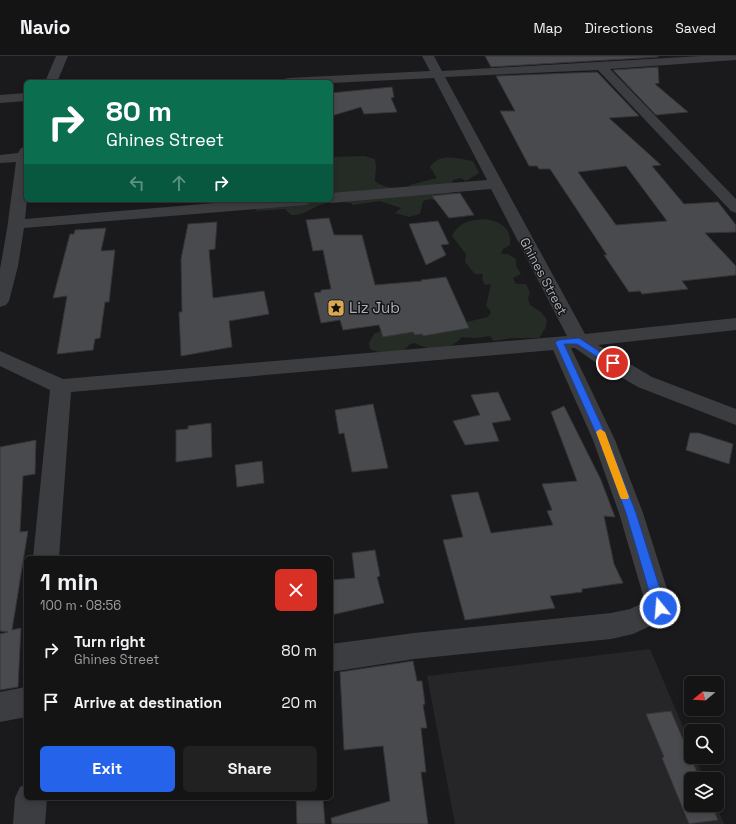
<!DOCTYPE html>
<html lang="en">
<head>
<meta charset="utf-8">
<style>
  :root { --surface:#141415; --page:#212122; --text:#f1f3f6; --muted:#9d9ea0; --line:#333334; --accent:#2563eb }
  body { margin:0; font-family:"Space Grotesk",sans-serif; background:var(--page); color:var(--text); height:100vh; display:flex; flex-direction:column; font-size:15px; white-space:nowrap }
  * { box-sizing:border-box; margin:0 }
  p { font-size:13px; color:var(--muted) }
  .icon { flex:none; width:22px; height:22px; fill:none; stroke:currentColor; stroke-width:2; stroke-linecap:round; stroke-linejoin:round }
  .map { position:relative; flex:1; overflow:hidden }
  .details { position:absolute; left:24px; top:500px; width:309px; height:244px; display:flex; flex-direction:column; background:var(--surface); border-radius:6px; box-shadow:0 2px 6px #0003,0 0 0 1px var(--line) }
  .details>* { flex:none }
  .banner { position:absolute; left:24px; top:24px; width:309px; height:122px; border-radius:6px; box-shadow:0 2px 6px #0003,0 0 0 1px var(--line); background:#0b6e4f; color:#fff; overflow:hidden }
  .needle { width:26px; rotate:252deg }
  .tools { position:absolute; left:684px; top:620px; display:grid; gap:8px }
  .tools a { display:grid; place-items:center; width:40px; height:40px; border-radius:6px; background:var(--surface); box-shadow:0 2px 6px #0003,0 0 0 1px var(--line); font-size:20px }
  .pin { position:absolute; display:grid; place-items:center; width:34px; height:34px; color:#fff; margin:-17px; border:2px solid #fff; border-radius:50%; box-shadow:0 1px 4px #0007 }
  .me { position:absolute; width:44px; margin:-22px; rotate:343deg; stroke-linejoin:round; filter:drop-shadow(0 0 3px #0008) }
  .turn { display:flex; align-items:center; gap:14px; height:84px; padding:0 16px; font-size:18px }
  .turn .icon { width:52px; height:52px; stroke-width:2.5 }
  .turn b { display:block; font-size:28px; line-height:34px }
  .lanes { display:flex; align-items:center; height:38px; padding:0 16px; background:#0003; justify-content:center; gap:20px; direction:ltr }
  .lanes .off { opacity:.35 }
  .round { display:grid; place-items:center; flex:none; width:42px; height:42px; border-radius:6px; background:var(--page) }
  .overview { display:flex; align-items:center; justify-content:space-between; height:68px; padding:0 16px }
  h1 { font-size:24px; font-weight:600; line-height:30px }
  .button { display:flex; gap:8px; margin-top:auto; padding:8px 16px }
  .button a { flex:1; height:46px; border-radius:6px; background:var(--accent); color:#fff; font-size:16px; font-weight:600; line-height:46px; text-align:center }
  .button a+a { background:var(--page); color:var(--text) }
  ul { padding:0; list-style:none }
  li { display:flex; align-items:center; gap:12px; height:52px; padding:0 16px }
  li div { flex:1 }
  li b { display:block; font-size:15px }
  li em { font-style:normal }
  header { display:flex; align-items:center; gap:24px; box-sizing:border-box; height:56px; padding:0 20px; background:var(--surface); border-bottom:1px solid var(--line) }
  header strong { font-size:19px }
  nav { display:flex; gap:22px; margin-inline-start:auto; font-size:14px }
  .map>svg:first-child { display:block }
  .built { fill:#262629 }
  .green { fill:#252c25 }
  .building { fill:#494a4e; stroke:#353538; fill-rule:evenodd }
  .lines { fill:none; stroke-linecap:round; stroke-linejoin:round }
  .minor { fill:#3c3d41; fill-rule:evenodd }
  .route { fill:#2563eb; stroke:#184099 }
  .slow { fill:#f59e0b }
  .labels { text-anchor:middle; stroke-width:3; stroke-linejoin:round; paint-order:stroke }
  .far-street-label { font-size:13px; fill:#aeb2ba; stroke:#151517 }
  .poi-label { font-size:15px; fill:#aeb2ba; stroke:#151517; text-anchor:start }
</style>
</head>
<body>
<header>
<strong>Navio</strong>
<nav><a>Map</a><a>Directions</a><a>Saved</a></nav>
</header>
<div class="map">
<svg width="736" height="768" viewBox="0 0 736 768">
  <rect width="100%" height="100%" fill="#1a1a1c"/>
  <path class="built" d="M 650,593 L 691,690 L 691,701 L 695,701 L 705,723 L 691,723 L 691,749 L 716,749 L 724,768 L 455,768 L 427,620 Z"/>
  <path class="green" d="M 364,100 L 375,103 L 376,111 L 375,125 C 384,133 397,132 408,132 L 410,129 L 413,128 L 437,122 L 430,111 C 440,96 459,103 473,105 L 479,117 L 466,125 L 461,122 L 453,124 L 450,139 L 437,145 L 430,143 L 423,145 L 420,158 L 409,161 L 395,157 L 401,152 L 380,145 L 353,149 L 351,147 C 341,146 331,145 321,149 C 311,152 303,160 291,159 L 285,153 L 256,155 L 257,151 L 242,147 L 245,144 L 331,144 L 331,101 Z
    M 484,163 C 500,165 512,172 510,189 L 503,193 L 501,198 L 508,198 L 516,203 L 516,210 L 521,218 L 513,222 L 516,228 L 526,228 L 530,237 L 528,242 L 530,249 L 541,256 L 547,264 L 546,271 L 539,282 L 511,282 L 494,285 L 490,280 L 476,282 L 462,281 C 451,295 430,296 415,287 L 410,288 L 401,297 L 378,296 L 370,293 L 369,287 L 374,278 L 383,274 L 462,267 L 488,261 L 491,256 L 486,250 L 491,228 L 485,229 L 482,223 L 483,218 L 475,218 L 465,206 L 466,198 L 452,180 C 460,166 469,164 484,163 Z"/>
  <path class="building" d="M 485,0 L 658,0 L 658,1 L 491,11 Z
    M 658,11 L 659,27 L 655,28 L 688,56 L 656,59 L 613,14 Z
    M 597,16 L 639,60 L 609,62 L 661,109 L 652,110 L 684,148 L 718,146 L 736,169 L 736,176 L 705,177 L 736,210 L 736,219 L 682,225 L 688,233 L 642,238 L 640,235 L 629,236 L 604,199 L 607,199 L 550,113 L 539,113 L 537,110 L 529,110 L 500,55 L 515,55 L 496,20 ZM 626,110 L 667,165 L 616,169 L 578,116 Z
    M 392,31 L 394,41 L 391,42 L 397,56 L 364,58 L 361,51 L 331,60 L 331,37 Z
    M 460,137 L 474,159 L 449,162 L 432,140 Z
    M 329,162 L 334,179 L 362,179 L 375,229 L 422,225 L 421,224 L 446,221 L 469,272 L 423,280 L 422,278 L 415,279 L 413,276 L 383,281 L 379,269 L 343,274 L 340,264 L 321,267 L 314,237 L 321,236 L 321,234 L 331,233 L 323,194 L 313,195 L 306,164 Z
    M 438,165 L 449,188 L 441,189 L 446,199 L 426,209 L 409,168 Z
    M 217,166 L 215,193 L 209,194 L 213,242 L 264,235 L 269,258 L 229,265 L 232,291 L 181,300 L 179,256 L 182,256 L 181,203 L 188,168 Z
    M 106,172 L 101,195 L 115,194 L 109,246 L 105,246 L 100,282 L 95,283 L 93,294 L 57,298 L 67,240 L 53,242 L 70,178 L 74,178 L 75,174 Z
    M 498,336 L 511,364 L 492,367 L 499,385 L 465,389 L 453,365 L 480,359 L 471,339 Z
    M 373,348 L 388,412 L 352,416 L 344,377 L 339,378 L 335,354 Z
    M 564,350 L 601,424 L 615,461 L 604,460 L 614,508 L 623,527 L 582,533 L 582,536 L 550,540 L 555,552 L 465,564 L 443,484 L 463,481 L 451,439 L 478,436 L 491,477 L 553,469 L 547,455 L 552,454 L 542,428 L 577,425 L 551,356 Z
    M 211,367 L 212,401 L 176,406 L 176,374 L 188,373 L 188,370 Z
    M 690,377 L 699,377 L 733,388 L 729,408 L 686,394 Z
    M 36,384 L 35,418 L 23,420 L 20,476 L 28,475 L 12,574 L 21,572 L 18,631 L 0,634 L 0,578 L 8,576 L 0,575 L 0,391 Z
    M 262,405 L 264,427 L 237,431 L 235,409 Z
    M 375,494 L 380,520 L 377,521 L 384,547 L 331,559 L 331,524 L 355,522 L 352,497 Z
    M 413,605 L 417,625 L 422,625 L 425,648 L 423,649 L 427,672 L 421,672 L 426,716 L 421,716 L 428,768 L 332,768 L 331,762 L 390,745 L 383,690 L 344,694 L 340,616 Z
    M 671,655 L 700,723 L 691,723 L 691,749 L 712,749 L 718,764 L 689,768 L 662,702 L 664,701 L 646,658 Z
    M 296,742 L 323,742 L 325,768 L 297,768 Z"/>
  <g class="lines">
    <path class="minor" d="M 56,0 L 68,0 L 57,26 L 45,26 Z
      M 422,0 L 434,0 L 442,15 L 701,0 L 736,0 L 736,4 L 610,13 L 736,143 L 736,157 L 731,155 L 598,14 L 445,21 L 585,278 L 736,262 L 736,274 L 598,289 L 652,321 L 736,353 L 736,369 L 638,331 L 595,306 L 575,292 L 571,292 L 615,384 L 643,457 L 673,552 L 669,561 L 633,578 L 611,583 L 414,603 L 331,616 L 331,588 L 414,577 L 611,557 L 630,553 L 645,546 L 619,457 L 593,384 L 553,294 L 71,336 L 59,502 L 33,502 L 50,334 L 0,310 L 0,295 L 63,323 L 567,280 L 491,133 L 331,147 L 325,144 L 331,144 L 331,137 L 487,124 L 434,22 L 331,27 L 331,26 L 282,26 L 284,23 L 288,22 L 430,15 Z
      M 26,37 L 26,45 L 0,47 L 0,39 Z
      M 26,91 L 27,144 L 25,163 L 250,144 L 313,144 L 310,147 L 305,149 L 24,172 L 18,210 L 9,245 L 6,249 L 0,251 L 0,213 L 7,173 L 16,106 L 0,107 L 0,99 L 18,97 L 21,92 Z
      M 26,631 L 26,661 L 0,666 L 0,636 Z
      M 26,728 L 26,742 L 47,742 L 45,768 L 13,768 L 15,742 L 20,731 Z"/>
  </g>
  <path class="route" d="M 579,282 L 617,307 L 615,309 L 610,309 L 577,288 L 564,288 L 608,384 L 636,457 L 666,552 L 664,556 L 660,558 L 656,556 L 654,552 L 626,457 L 599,384 L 555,286 L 559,284 Z"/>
  <path class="slow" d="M 600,373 L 605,376 L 629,441 L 628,443 L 621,443 L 620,441 L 596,376 Z"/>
  <defs>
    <g id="sight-square" transform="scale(0.9)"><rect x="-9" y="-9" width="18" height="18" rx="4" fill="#dca952" stroke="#151517"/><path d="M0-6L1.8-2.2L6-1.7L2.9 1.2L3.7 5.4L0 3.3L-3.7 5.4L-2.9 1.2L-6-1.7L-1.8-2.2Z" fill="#111"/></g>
  </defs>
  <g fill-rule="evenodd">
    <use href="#sight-square" x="336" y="252"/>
  </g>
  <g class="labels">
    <g class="far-street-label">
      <text transform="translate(544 220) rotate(62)" y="5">Ghines Street</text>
    </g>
    <g class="poi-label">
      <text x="349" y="257">Liz Jub</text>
    </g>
  </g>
</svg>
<div class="tools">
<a><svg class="needle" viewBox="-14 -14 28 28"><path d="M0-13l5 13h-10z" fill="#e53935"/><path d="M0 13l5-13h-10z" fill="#9d9ea0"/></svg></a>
<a><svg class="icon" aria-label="search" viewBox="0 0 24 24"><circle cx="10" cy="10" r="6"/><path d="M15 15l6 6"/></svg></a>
<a><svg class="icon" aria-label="layers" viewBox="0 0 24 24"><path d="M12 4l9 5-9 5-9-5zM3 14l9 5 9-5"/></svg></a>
</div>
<div class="pin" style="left:613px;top:307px;background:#d93025"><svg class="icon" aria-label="arrive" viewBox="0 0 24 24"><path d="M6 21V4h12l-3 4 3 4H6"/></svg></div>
<svg class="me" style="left:660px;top:552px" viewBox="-20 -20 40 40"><circle r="17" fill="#2563eb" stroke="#fff" stroke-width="3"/><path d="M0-11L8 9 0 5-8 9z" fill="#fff"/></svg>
<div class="banner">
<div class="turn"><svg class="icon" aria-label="right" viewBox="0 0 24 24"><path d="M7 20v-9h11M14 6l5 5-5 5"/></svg><div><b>80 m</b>Ghines Street</div></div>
<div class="lanes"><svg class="icon off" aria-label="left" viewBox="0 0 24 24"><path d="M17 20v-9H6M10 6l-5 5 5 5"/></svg><svg class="icon off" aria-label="ahead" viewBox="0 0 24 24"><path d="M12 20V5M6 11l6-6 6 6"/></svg><svg class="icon" aria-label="right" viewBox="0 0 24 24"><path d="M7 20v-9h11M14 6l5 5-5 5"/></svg></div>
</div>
<section class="details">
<div class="overview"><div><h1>1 min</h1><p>100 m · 08:56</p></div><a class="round" style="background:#d93025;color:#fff"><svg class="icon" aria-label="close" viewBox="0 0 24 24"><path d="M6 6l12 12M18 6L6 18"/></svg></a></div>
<ul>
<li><svg class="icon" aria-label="right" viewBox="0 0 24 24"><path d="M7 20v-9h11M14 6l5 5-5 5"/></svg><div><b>Turn right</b><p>Ghines Street</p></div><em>80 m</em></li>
<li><svg class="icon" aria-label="arrive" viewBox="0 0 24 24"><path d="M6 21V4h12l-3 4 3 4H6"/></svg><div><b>Arrive at destination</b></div><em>20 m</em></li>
</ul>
<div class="button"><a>Exit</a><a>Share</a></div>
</section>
</div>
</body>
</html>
